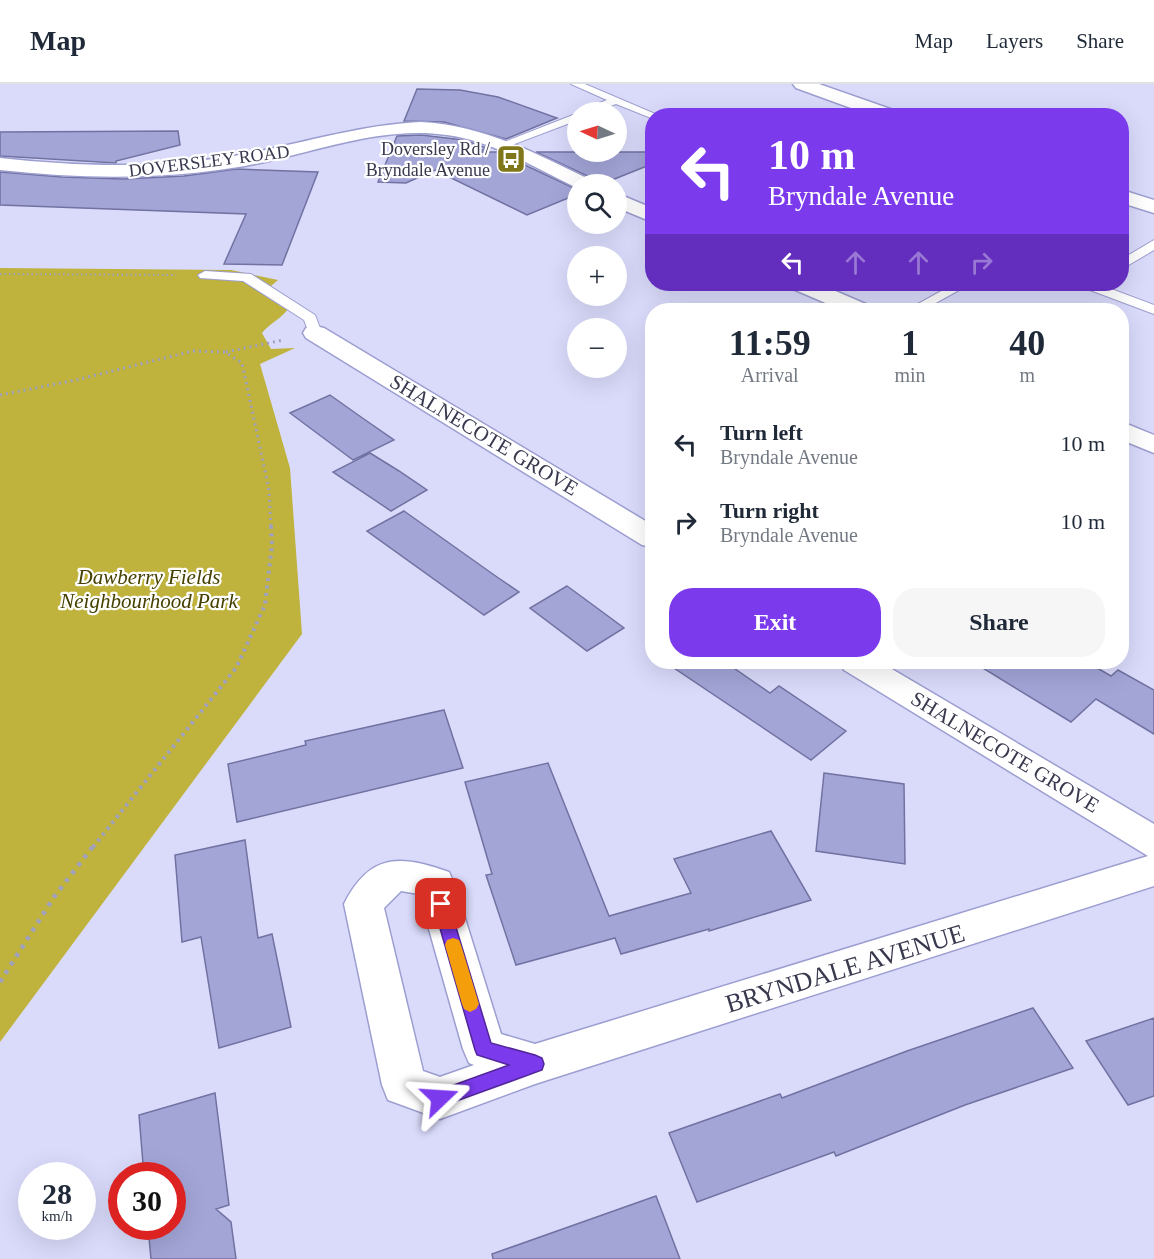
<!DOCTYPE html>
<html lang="en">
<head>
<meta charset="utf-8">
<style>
  :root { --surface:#fff; --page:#f6f6f7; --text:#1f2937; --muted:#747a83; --line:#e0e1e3; --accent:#7c3aed }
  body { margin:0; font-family:Georgia,serif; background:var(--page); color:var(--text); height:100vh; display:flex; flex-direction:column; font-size:22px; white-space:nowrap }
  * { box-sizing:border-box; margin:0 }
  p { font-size:20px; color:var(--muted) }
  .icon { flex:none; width:33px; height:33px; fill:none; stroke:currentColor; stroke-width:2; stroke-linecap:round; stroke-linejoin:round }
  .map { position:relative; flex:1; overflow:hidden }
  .panel { position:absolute; left:645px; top:219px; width:484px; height:366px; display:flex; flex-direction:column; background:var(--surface); border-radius:24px; box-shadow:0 6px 24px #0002 }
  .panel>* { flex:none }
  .hud { position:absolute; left:645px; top:24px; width:484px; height:183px; border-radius:24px; box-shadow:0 6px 24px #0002; background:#7c3aed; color:#fff; overflow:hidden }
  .needle { width:39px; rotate:274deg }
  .controls { position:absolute; left:567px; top:18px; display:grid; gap:12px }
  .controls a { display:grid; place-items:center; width:60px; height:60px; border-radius:50%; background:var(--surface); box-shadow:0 6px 24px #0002; font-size:30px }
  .speed { position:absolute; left:18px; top:1078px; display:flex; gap:12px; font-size:30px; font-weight:700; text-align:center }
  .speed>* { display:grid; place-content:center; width:78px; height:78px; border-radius:50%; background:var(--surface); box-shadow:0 6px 24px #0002; line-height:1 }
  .speed small { font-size:15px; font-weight:400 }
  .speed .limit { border:9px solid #d22; background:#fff; color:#111 }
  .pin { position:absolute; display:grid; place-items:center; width:51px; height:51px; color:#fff; margin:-26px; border-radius:12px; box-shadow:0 3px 9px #0006 }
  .me { position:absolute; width:66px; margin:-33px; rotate:70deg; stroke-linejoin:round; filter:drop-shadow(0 0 4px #0008) }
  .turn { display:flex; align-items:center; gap:21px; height:126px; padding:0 24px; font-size:27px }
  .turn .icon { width:78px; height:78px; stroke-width:2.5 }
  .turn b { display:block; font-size:42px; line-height:51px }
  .lanes { display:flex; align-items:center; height:57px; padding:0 24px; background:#0003; justify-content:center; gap:30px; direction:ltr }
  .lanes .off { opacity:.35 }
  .eta { display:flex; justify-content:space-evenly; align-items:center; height:102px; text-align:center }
  .eta b { font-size:36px; font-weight:700; line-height:42px }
  .button { display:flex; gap:12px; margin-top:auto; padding:12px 24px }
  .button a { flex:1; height:69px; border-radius:24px; background:var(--accent); color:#fff; font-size:24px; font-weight:700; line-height:69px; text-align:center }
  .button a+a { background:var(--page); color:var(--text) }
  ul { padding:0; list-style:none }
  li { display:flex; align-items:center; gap:18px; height:78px; padding:0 24px }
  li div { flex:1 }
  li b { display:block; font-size:22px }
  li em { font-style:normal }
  header { display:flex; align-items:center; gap:36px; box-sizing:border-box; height:84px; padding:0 30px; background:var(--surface); border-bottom:2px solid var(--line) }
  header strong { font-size:28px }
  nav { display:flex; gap:33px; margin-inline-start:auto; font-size:21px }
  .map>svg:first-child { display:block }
  .green { fill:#bfb23d }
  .building { fill:#a3a5d7; stroke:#7272a2; stroke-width:1.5 }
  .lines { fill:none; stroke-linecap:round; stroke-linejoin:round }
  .service-casing { stroke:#9c9ed0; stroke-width:2 }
  .minor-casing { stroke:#9c9ed0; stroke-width:3 }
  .path-far3 { stroke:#a0a1be; stroke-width:2; stroke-dasharray:1.5 3; stroke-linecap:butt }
  .path-far2 { stroke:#a0a1be; stroke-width:3; stroke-dasharray:2 4; stroke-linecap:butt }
  .path-far1 { stroke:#a0a1be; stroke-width:4; stroke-dasharray:3 4.5; stroke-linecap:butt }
  .path { stroke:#a0a1be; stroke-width:4.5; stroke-dasharray:4 6; stroke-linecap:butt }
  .service { fill:#fff; fill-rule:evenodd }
  .minor { fill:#fff; fill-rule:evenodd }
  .route { fill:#7c3aed; stroke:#51269a; stroke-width:1.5 }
  .slow { fill:#f59e0b }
  .labels { text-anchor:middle; stroke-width:4.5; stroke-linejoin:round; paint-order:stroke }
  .far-poi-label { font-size:18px; fill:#38394e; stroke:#fff; text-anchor:end }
  .far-street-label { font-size:18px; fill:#38394e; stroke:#fff }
  .street-label { font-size:21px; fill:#38394e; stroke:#fff }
  .park-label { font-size:21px; font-style:italic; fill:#464000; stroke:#fff }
  .near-street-label { font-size:26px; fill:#38394e; stroke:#fff }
</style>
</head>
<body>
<header>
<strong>Map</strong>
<nav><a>Map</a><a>Layers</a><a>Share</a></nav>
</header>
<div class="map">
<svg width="1154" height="1175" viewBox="0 0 1154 1175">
  <rect width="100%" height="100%" fill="#dadbfb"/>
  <path class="green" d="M 0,184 L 231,186 L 278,196 L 264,208 L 288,225 C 282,234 269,240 262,249 L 271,265 L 295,264 L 260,280 L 290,384 L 302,550 L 0,958 Z"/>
  <path class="building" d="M 417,5 L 460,6 L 498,13 L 557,34 L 506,55 L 444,38 L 404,37 Z
    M 178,47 L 180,61 L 116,77 L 116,79 L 0,72 L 0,48 Z
    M 421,51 L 464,56 L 487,64 L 479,68 L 497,68 L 578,106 L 578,110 L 527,131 L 435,86 L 406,99 L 378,98 L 397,52 Z
    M 536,68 L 652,68 L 652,80 L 602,100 L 596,100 L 592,94 Z
    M 237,85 L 318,88 L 282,181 L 224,180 L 246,130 L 0,121 L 0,88 L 62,93 L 123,95 L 184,92 Z
    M 330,311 L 361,333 L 394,356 L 353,376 L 290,329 Z
    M 370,369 L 399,387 L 427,406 L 391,427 L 333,388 Z
    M 404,427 L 497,493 L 519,508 L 484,531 L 367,447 Z
    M 567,502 L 578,510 L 624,544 L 587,567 L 530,524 Z
    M 665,578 L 725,578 L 770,609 L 779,602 L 846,647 L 811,676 Z
    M 973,578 L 1087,578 L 1111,592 L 1118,586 L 1154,606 L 1154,650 L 1096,615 L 1071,638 Z
    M 444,626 L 463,684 L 237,738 L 228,680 L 306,661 L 305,657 Z
    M 548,679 L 609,832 L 691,809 L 674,775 L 771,747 L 811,816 L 709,847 L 709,845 L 621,870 L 615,854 L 516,881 L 486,791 L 492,790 L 465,698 Z
    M 824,689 L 904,700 L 905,780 L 816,767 Z
    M 245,756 L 258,854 L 272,850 L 291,943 L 219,964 L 201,853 L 182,858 L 175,771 Z
    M 1033,924 L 1073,984 L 965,1021 L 836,1072 L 834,1068 L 697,1118 L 669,1049 L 780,1010 L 782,1014 L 907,967 Z
    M 1154,934 L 1154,1012 L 1128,1021 L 1086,957 Z
    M 215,1009 L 229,1121 L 216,1125 L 231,1138 L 236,1175 L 151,1175 L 148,1143 L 172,1143 L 172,1092 L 144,1092 L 139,1031 Z
    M 656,1112 L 680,1175 L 493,1175 L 492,1170 Z"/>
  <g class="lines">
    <g class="service-casing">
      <path id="service" d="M 571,0 L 585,0 L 660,32 L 652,32 L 651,34 L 616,20 L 594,28 L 581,28 L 582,26 L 607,16 Z
        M 578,29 L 578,36 L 504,64 L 496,64 L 494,62 Z
        M 1154,156 L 1154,166 L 1122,185 L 1122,175 Z
        M 205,187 L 251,190 L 315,231 L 322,249 L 320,252 L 310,252 L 304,236 L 243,197 L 200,194 L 198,191 Z
        M 954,200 L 970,200 L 923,226 L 907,226 Z
        M 1080,200 L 1098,200 L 1154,221 L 1154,230 L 1082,203 Z"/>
    </g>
    <g class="minor-casing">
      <path id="minor" d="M 793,0 L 819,0 L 899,28 L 901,32 L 873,32 L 796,4 Z
        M 420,38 C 483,41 535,69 591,96 L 594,100 L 578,100 L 577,104 C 535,84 493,57 447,51 C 379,41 311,70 245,82 C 163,96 83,95 0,86 L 0,74 C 83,83 163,85 245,70 C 304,59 360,41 420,38 Z
        M 1122,106 L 1154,116 L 1154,129 L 1122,119 Z
        M 616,109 L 652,124 L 652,138 L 616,123 Z
        M 790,200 L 819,200 L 868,221 L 872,226 L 842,226 L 793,205 Z
        M 315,242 L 324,244 L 652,441 L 652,463 L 642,461 L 306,254 L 303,249 L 306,244 Z
        M 1122,338 L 1154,351 L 1154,369 L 1122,356 Z
        M 840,578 L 880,578 L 1154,740 L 1154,802 L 535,1000 L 440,1035 L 388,1016 L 382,1001 L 344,820 C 370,768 401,771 449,788 L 454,799 L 501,950 L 535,960 L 1148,772 L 844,586 ZM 401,807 L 419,810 L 463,965 L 469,979 L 474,981 L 440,993 L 423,987 L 384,824 Z"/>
    </g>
    <path class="path-far3" d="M 0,190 L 176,191"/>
    <path class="path-far2" d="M 226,268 L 283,256
      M 0,311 L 76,296 L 193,267 L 225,268 L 242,279 L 269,406 L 271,442"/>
    <path class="path-far1" d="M 93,763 L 236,584 L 265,521 L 272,461 L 271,441"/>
    <path class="path" d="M 0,898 L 54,813 L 94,761"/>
    <use href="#service" class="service"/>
    <use href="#minor" class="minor"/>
  </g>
  <path class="route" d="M 441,813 L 446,815 L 449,820 L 491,959 L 535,971 L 542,974 L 544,980 L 542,986 L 440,1023 L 434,1020 L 431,1014 L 434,1008 L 509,981 L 477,971 L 475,966 L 433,820 L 435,815 Z"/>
  <path class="slow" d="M 453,854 L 459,856 L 461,861 L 479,920 L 476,925 L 470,928 L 464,925 L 462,920 L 445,861 L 447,856 Z"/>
  <defs>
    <g id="bus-square" transform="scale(1.5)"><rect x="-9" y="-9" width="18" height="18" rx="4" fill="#80771b" stroke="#fff"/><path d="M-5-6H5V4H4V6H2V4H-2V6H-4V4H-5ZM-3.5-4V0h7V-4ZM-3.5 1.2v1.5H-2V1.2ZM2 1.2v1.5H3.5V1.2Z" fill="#fff"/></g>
  </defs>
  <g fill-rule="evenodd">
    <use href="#bus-square" x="511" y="75"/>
  </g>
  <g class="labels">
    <g class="far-poi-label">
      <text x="490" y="71">Doversley Rd /<tspan x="490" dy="21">Bryndale Avenue</tspan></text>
    </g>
    <g class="far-street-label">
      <text transform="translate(209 77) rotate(-7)" y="6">DOVERSLEY ROAD</text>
    </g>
    <g class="street-label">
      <text transform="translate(484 351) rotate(31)" y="7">SHALNECOTE GROVE</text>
      <text transform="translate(1005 668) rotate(31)" y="7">SHALNECOTE GROVE</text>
    </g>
    <g class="park-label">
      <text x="149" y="500">Dawberry Fields<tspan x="149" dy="24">Neighbourhood Park</tspan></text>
    </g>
    <g class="near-street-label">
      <text transform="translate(845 884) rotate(-17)" y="9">BRYNDALE AVENUE</text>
    </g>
  </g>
</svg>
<div class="controls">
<a><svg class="needle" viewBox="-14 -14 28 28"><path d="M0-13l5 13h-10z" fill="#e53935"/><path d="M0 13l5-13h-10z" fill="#747a83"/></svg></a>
<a><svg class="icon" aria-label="search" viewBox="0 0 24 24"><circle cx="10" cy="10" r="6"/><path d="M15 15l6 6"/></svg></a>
<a>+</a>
<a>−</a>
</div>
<div class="speed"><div>28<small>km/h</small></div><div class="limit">30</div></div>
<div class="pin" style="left:441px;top:820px;background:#d93025"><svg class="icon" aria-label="arrive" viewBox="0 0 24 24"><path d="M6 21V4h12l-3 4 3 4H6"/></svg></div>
<svg class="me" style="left:440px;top:1014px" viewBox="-20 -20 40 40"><path d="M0-17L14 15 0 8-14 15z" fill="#7c3aed" stroke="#fff" stroke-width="4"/></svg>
<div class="hud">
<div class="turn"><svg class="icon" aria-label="left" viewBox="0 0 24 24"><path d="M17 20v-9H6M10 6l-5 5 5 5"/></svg><div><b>10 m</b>Bryndale Avenue</div></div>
<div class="lanes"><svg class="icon" aria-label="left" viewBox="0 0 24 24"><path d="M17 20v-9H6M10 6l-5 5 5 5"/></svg><svg class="icon off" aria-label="ahead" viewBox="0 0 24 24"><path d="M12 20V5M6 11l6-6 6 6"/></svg><svg class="icon off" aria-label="ahead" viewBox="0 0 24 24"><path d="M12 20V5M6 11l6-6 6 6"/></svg><svg class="icon off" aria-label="right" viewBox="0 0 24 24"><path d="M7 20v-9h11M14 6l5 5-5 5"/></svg></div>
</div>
<section class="panel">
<div class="eta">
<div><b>11:59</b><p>Arrival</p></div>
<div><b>1</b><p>min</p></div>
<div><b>40</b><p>m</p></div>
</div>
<ul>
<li><svg class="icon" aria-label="left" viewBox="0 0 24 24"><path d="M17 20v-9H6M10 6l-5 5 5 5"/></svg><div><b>Turn left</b><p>Bryndale Avenue</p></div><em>10 m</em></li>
<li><svg class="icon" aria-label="right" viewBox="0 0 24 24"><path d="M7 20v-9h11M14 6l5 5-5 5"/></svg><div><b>Turn right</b><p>Bryndale Avenue</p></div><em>10 m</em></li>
</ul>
<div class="button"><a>Exit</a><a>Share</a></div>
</section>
</div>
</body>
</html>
